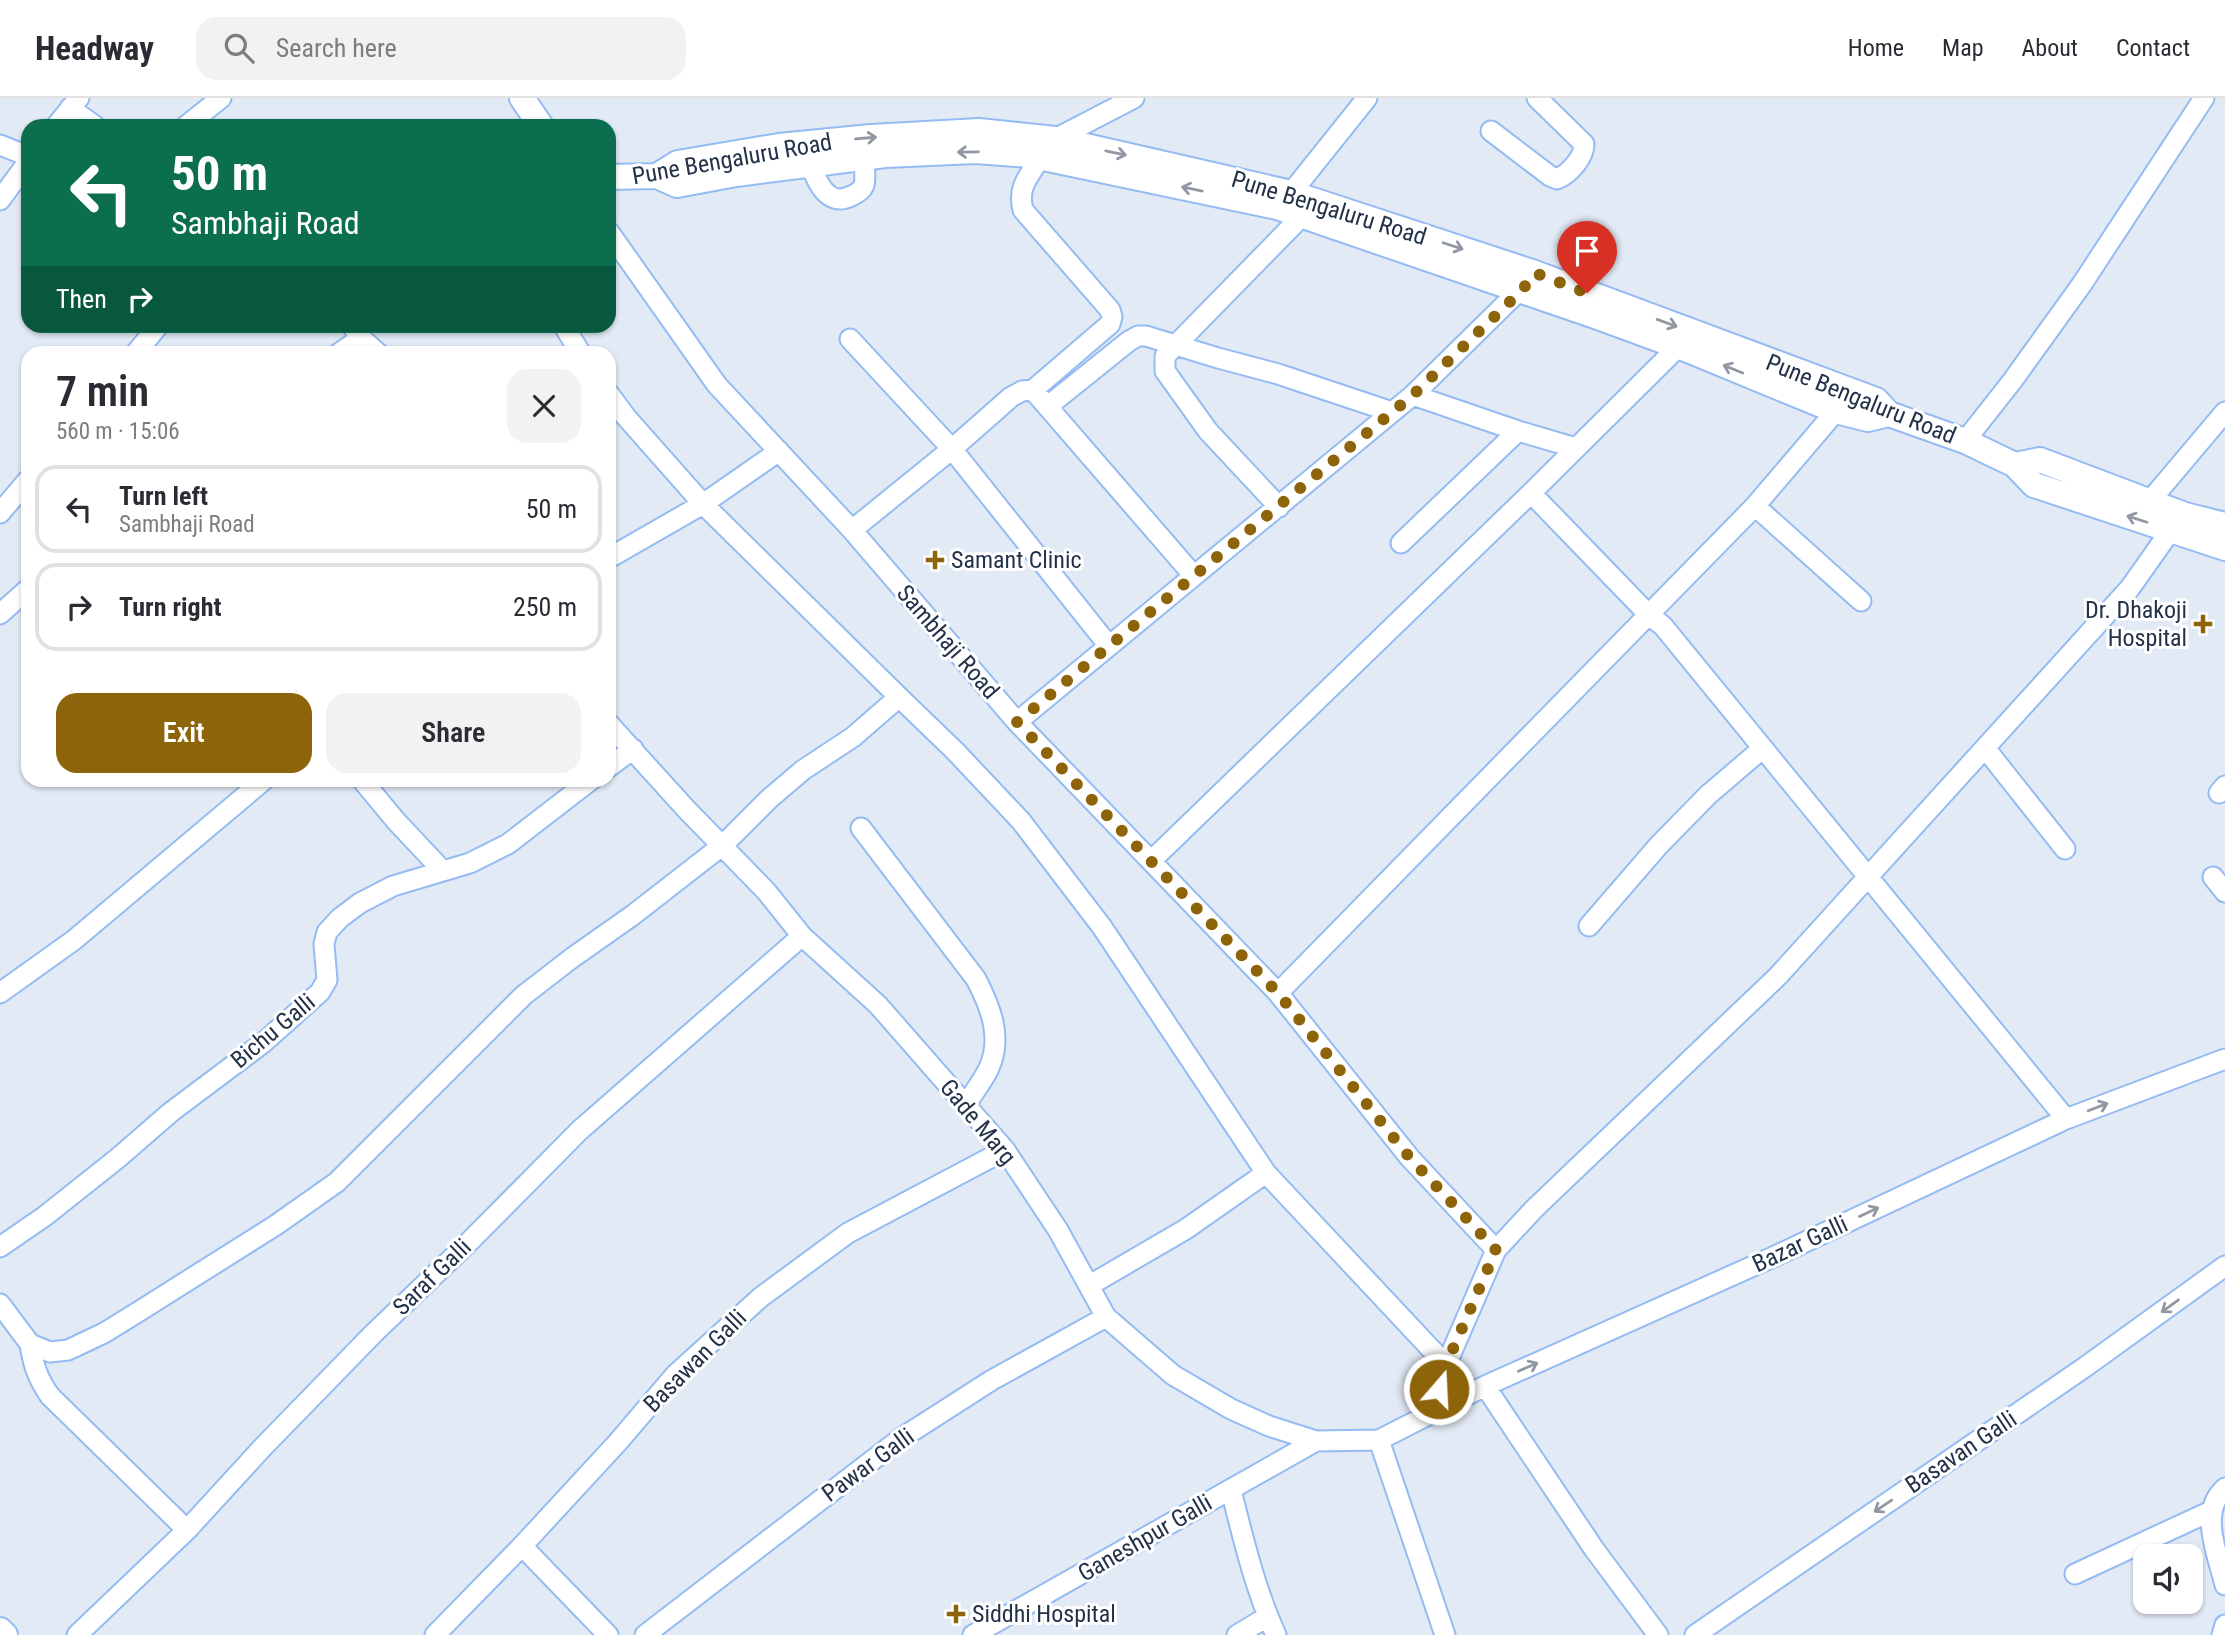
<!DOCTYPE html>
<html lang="en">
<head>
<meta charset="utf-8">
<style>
  :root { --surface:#fff; --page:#f2f2f3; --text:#2b2b33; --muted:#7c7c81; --line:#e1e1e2; --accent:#8e640a }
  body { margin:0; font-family:"Roboto Condensed",sans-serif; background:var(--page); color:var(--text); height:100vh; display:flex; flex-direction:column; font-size:26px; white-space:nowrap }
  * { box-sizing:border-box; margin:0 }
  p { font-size:23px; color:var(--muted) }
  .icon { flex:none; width:38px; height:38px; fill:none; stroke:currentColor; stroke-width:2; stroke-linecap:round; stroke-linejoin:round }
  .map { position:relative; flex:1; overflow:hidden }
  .side { position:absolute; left:21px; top:248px; width:595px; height:441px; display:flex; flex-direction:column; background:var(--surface); border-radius:21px; box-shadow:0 2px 5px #0004 }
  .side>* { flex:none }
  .banner { position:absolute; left:21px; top:21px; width:595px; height:214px; border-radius:21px; box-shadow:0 2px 5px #0004; background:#0b6e4f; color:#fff; overflow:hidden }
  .buttons { position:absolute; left:2133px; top:1446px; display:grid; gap:14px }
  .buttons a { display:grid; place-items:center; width:70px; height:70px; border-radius:14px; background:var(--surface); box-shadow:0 2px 5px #0004; font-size:35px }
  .pin { position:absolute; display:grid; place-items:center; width:60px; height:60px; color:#fff; margin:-72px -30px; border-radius:50% 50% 50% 0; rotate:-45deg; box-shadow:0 0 7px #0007 }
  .pin .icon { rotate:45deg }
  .me { position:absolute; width:77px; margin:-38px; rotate:19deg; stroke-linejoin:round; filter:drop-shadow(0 0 5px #0008) }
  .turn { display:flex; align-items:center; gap:24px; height:147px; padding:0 35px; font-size:32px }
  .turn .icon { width:91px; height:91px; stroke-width:2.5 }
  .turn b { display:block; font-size:49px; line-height:60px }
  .then { display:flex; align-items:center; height:66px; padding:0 35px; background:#0003; gap:14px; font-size:26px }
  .round { display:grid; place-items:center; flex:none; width:74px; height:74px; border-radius:21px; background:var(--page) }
  .overview { display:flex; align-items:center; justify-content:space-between; height:119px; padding:0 35px }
  h1 { font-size:42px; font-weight:600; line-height:52px }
  .cta { display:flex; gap:14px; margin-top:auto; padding:14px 35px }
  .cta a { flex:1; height:80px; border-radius:21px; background:var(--accent); color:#fff; font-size:28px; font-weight:600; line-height:80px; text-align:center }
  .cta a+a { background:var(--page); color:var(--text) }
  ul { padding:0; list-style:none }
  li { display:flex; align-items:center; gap:21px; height:88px; margin:0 14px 10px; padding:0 21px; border:4px solid var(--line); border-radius:21px }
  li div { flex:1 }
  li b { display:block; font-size:26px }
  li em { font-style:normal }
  header { display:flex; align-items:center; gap:42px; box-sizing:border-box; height:98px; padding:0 35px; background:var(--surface); border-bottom:2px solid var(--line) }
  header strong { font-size:33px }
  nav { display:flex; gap:38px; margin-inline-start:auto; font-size:24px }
  .search { width:490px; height:63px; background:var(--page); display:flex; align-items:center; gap:18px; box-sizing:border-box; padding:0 24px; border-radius:21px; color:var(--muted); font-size:26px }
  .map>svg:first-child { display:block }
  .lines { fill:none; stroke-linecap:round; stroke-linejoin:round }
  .minor-casing { stroke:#95bbf3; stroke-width:23 }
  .major-casing { stroke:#95bbf3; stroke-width:28 }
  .minor { stroke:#fff; stroke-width:19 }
  .major { stroke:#fff; stroke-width:24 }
  .oneway { stroke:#9198a4 }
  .route { stroke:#8e640a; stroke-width:12; stroke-dasharray:0 21.6 }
  .poi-dot { fill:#8e640a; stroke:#fff; stroke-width:2.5 }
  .labels { text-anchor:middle; stroke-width:6; stroke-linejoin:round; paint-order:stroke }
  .street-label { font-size:24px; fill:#233249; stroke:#fff }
  .poi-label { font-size:24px; fill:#233249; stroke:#fff; text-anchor:start }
</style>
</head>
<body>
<header>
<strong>Headway</strong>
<div class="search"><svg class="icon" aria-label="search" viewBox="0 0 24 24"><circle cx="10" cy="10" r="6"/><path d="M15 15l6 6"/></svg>Search here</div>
<nav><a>Home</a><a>Map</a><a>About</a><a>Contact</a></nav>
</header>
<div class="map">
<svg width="2225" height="1537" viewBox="0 0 2225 1537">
  <rect width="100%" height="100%" fill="#e2eaf5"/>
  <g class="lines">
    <g class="minor-casing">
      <path id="minor" d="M 70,10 L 95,28
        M 56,28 L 79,0
        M 186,28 L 221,0
        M 1491,33 L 1550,78 L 1557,81 C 1569,76 1584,60 1584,46 L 1537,0
        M 1055,41 L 1134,0
        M 0,47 L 28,58
        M 810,66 C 817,84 828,110 851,98 C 856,96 862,92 864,87 C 866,80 864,67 864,59
        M 1291,95 L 1367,0
        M 0,102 L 28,64
        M 609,134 L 717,287 L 852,432 L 1017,624 L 1278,895 L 1410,1060 L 1496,1152 L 1446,1267 L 1431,1314
        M 352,228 L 361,240 L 379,256
        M 564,228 L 581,256
        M 850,241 L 952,351 L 1109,548
        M 135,256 L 158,228
        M 338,256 L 361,240
        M 1033,292 L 1110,226 L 1112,219 L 1110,212 L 1023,112 C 1017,89 1029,78 1041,59
        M 609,296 L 626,319 L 703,406 L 899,599 L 955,653 L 1021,723 L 1102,829 L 1266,1075 L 1446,1267
        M 1413,297 L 1518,333 L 1576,350
        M 1048,308 L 1129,243 L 1138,238 L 1146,238 L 1218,260 L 1278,276 L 1392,314
        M 1965,343 L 2013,282 L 2082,186 L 2204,0
        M 1531,395 L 1648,516 L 1663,528 L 2066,1021
        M 2149,404 L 2225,314
        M 1755,408 L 1861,503
        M 1279,409 L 1208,333 L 1165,273 L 1165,258 L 1302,118
        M 0,415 L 28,382
        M 852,432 L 952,351 L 1011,299 L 1022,293 L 1033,292 L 1194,478
        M 1401,445 L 1518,333
        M 609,460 L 703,406 L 779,353
        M 0,516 L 28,491
        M 1017,624 L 1413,297 L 1528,184
        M 609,626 L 687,712 L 766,793 L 802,838 L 878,907 L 1005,1052 L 1058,1132 L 1106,1219 L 1173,1277 L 1231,1311 L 1269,1328 L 1316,1343 L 1379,1342 L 1485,1288 L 1771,1160 L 2066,1021 L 2225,961
        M 1985,650 L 2065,751
        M 609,669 L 633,651
        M 362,682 L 396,723 L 442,772
        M 2219,695 L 2225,688
        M 861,730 L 976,881 C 990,908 1003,939 989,970 C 983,983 973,995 966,1007
        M 1151,763 L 1531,395 L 1678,249
        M 2213,779 L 2225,794
        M 1589,828 L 1659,747 L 1708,697 L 1763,650
        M 0,895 L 74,842 L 264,682
        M 1278,895 L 1755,408 L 1836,313
        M 0,1149 L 45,1118 L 118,1060 L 171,1014 L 263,945 L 320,894 L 327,882 L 324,846 L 327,834 L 340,820 L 360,805 L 393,788 L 470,765 L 508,746 L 591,682
        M 1496,1152 L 1534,1111 L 1778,878 L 2130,490 L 2171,432
        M 1090,1187 L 1186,1131 L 1266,1075
        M 0,1206 L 30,1246 L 50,1254 L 68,1252 L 104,1235 L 138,1214 L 276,1127 L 337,1084 L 524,897 L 572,860 L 633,817 L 723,747 L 769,701 L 803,672 L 853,639 L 899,599
        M 30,1246 C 33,1267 38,1281 50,1298 L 187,1432
        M 1485,1288 L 1594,1451 L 1658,1537
        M 1379,1342 L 1445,1537
        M 2225,1390 C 2198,1414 2218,1457 2225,1487
        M 1231,1392 C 1243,1440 1255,1491 1276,1537
        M 522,1448 L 608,1537
        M 2075,1476 L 2211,1413
        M 77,1537 L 187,1432 L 263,1349 L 374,1235 L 470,1143 L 580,1032 L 802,838
        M 435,1537 L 522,1448 L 618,1344 L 676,1276 L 761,1199 L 848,1135 L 1005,1052
        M 645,1537 L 900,1341 L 992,1282 L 1106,1219
        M 973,1537 L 1316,1343
        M 1237,1537 L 1267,1519
        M 1695,1537 L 2085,1269 L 2225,1168
        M 2222,1537 L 2225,1527"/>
    </g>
    <g class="major-casing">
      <path id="major" d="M 522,0 L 541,28
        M 657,78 L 677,87 L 736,76 L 885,57 L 976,53 L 1029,57 L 1277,109 L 1595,218 L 1688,252 L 1836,313 L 1868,321 L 1889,316
        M 609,79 L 657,78 L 678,65 L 779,48 L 871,39 L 979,33 L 1055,41 L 1291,95 L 1535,175 L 1876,302 L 1889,316 L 1965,343 L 2015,367 L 2034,387 L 2225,450
        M 2015,367 L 2040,362 L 2185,417 L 2225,427
        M 0,1532 L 5,1537"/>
    </g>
    <use href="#minor" class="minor"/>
    <use href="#major" class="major"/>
  </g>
  <defs><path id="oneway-shaft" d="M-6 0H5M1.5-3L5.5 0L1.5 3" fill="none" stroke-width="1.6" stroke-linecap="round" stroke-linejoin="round" transform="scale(1.75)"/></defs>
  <g class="oneway">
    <use href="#oneway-shaft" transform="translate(866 40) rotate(-5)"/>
    <use href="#oneway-shaft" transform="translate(968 54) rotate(179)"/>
    <use href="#oneway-shaft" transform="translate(1116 55) rotate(12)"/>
    <use href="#oneway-shaft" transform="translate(1192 91) rotate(-168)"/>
    <use href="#oneway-shaft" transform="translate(1453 148) rotate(18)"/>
    <use href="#oneway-shaft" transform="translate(1667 225) rotate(20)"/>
    <use href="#oneway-shaft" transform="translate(1733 271) rotate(-158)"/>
    <use href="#oneway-shaft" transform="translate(2137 421) rotate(-162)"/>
    <use href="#oneway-shaft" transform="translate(2098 1009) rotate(-21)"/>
    <use href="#oneway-shaft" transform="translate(1869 1114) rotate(-25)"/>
    <use href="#oneway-shaft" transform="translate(2170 1208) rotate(144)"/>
    <use href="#oneway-shaft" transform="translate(1528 1269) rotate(-24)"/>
    <use href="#oneway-shaft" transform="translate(1883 1408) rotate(146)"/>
  </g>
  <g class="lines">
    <path class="route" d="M 1439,1291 L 1446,1267 L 1496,1152 L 1410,1060 L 1278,895 L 1017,624 L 1413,297 L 1522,192 L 1535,175 L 1587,195"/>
  </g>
  <g class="poi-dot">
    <path d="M931.5 451.5h7v7h7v7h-7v7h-7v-7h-7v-7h7z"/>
    <path d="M2199.5 515.5h7v7h7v7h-7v7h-7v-7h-7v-7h7z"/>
    <path d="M952.5 1505.5h7v7h7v7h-7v7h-7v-7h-7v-7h7z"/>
  </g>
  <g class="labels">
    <g class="street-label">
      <text transform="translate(732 61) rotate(-10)" y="8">Pune Bengaluru Road</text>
      <text transform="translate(1329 110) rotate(17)" y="8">Pune Bengaluru Road</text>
      <text transform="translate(1861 301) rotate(22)" y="8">Pune Bengaluru Road</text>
      <text transform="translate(948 544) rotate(49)" y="8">Sambhaji Road</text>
      <text transform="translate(273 933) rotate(-40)" y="8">Bichu Galli</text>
      <text transform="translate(978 1024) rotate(50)" y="8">Gade Marg</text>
      <text transform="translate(1800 1146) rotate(-25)" y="8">Bazar Galli</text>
      <text transform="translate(432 1179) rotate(-44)" y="8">Saraf Galli</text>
      <text transform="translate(695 1263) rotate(-45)" y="8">Basawan Galli</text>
      <text transform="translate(1961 1354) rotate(-34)" y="8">Basavan Galli</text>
      <text transform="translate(868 1367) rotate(-36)" y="8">Pawar Galli</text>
      <text transform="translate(1145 1440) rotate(-30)" y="8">Ganeshpur Galli</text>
    </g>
    <g class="poi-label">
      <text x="951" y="470">Samant Clinic</text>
      <text x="2187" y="520" text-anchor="end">Dr. Dhakoji<tspan x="2187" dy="28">Hospital</tspan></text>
      <text x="972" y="1524">Siddhi Hospital</text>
    </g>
  </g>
</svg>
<div class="buttons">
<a><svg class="icon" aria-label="sound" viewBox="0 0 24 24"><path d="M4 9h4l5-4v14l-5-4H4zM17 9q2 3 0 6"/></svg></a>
</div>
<div class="pin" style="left:1587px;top:195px;background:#d93025"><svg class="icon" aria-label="arrive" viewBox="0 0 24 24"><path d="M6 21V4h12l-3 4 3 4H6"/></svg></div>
<svg class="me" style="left:1439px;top:1291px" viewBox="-20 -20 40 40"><circle r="17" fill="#8e640a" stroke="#fff" stroke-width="3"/><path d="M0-11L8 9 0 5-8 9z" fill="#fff"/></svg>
<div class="banner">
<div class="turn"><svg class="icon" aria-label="left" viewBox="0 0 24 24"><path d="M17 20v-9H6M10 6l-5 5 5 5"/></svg><div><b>50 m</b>Sambhaji Road</div></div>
<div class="then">Then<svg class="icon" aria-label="right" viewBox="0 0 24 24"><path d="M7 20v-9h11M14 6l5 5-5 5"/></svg></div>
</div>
<section class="side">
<div class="overview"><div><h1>7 min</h1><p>560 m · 15:06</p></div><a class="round"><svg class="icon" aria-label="close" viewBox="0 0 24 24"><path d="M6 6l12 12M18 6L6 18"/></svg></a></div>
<ul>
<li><svg class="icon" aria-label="left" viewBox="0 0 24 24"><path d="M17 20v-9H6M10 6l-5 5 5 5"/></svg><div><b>Turn left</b><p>Sambhaji Road</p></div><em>50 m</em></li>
<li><svg class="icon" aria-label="right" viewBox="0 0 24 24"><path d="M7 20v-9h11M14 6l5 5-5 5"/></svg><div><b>Turn right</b></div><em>250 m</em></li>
</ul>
<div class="cta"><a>Exit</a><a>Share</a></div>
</section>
</div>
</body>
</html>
